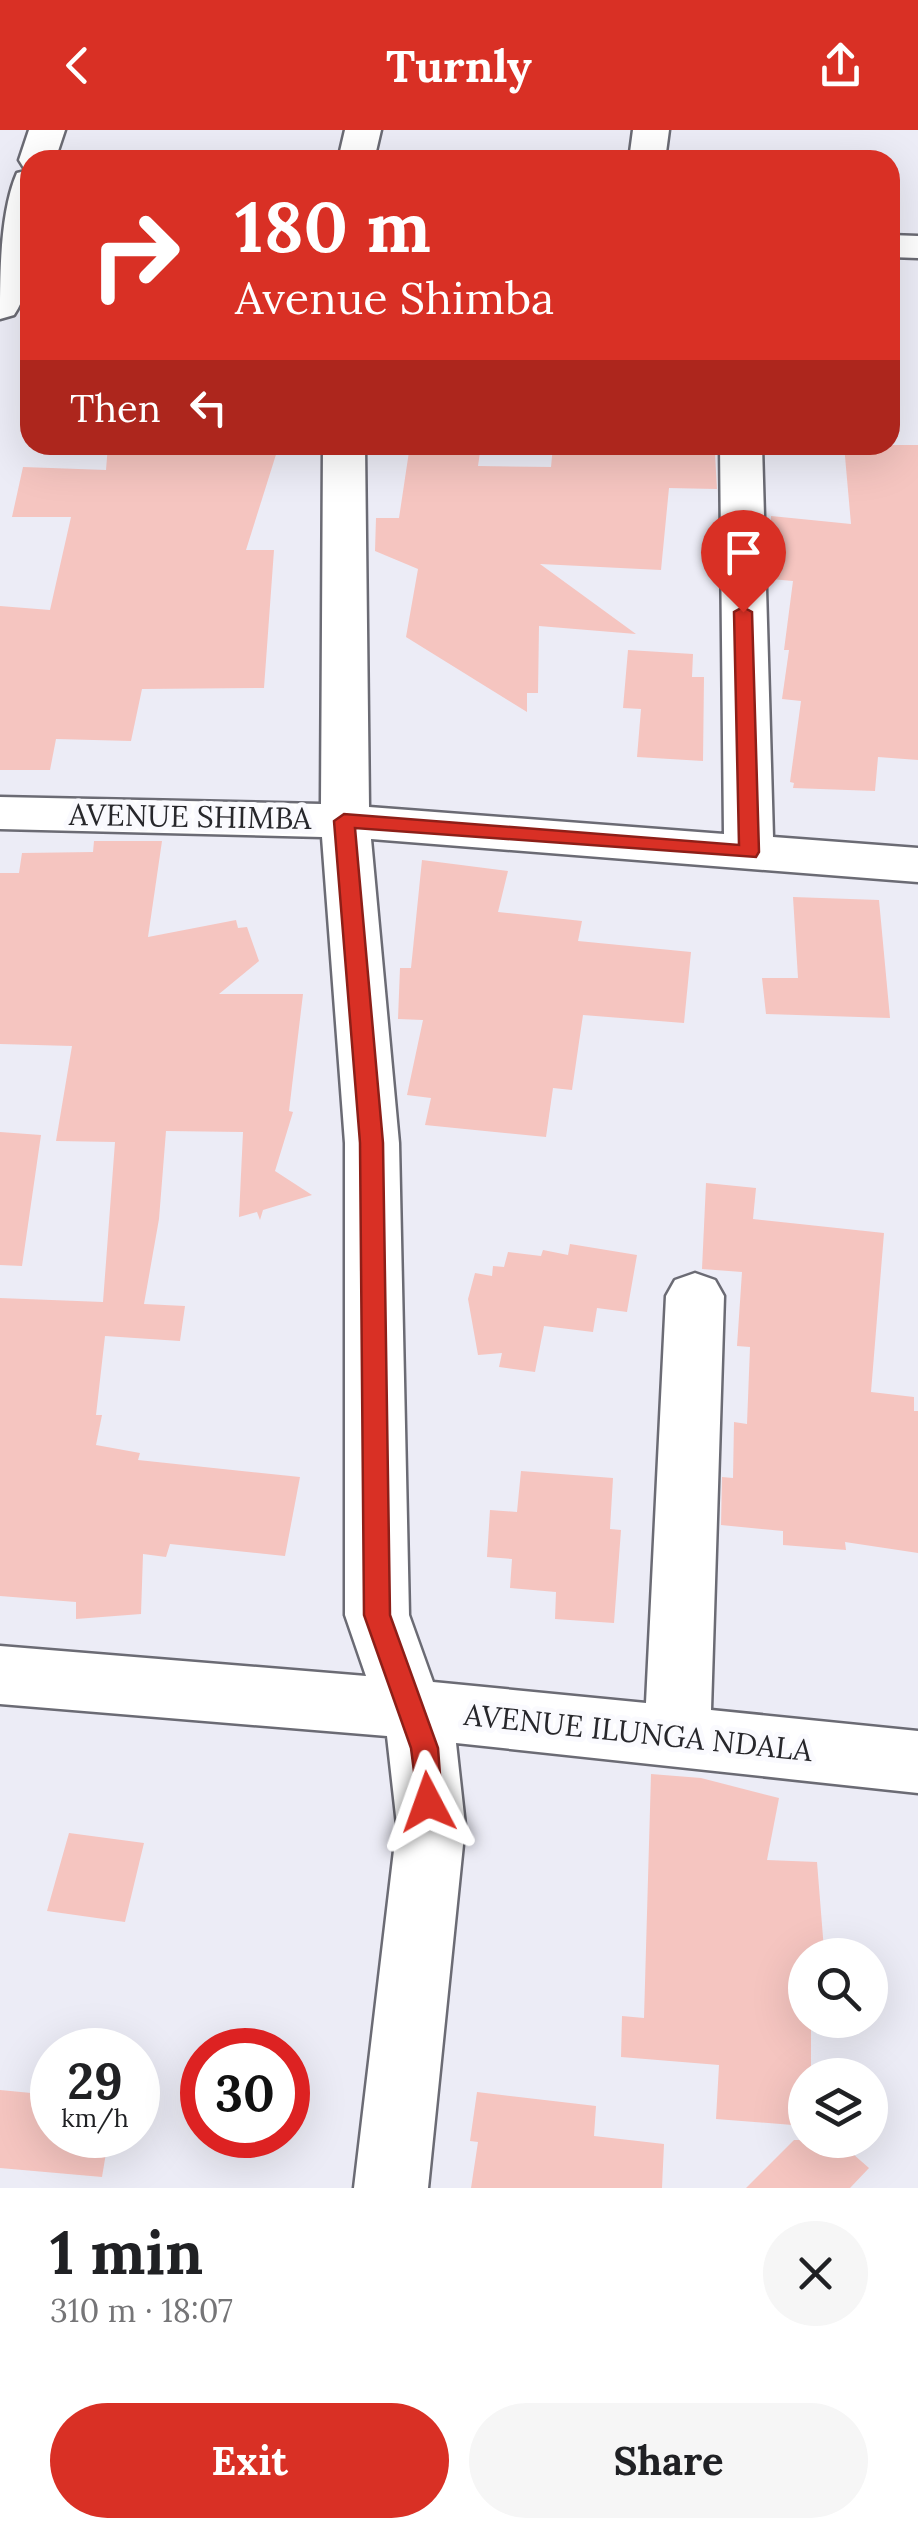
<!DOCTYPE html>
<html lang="en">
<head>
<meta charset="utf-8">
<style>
  :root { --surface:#fff; --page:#f6f6f6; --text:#202124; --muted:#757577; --accent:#d93025 }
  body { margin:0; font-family:Lora,serif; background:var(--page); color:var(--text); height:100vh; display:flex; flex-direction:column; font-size:38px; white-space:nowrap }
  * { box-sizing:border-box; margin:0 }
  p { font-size:32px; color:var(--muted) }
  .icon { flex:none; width:55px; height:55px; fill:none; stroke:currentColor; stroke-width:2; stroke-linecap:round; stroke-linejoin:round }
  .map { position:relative; height:2058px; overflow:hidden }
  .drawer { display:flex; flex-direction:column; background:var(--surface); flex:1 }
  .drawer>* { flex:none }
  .banner { position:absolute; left:20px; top:20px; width:880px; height:305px; border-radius:30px; box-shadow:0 10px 40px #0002; background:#d93025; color:#fff; overflow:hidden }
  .controls { position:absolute; left:788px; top:1808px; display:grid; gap:20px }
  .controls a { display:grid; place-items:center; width:100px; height:100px; border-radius:50%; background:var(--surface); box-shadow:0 10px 40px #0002; font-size:50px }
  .speed { position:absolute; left:30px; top:1898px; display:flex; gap:20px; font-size:50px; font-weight:700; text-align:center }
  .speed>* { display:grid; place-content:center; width:130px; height:130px; border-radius:50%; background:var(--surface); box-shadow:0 10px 40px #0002; line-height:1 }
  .speed small { font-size:25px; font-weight:400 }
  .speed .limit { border:15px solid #d22; background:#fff; color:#111 }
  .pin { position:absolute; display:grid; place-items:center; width:85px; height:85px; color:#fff; margin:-102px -42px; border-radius:50% 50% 50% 0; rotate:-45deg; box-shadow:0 0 10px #0007 }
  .pin .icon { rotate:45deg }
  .me { position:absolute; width:110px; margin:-55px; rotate:356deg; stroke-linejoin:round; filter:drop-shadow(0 0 8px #0008) }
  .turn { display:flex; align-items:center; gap:35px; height:210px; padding:0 50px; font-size:45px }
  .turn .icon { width:130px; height:130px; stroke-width:2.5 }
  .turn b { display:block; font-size:70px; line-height:85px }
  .then { display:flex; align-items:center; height:95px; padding:0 50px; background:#0003; gap:20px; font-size:38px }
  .round { display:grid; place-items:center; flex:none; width:105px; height:105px; border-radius:52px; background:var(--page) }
  .summary { display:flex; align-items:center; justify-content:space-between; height:170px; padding:0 50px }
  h1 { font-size:60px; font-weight:700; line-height:75px }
  .cta { display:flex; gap:20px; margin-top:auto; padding:20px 50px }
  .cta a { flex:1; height:115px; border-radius:60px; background:var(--accent); color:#fff; font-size:40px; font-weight:700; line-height:115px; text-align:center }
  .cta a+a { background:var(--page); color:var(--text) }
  header { display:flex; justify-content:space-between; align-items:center; height:130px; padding:0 50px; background:var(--accent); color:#fff; font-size:45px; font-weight:700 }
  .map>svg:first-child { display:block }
  .building { fill:#f5c5c0 }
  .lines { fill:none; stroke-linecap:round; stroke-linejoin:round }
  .minor-casing { stroke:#6b6b74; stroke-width:5 }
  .minor { fill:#fff; fill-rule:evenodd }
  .route { fill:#d93025; stroke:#8d1f18; stroke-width:2.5 }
  .labels { text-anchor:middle; stroke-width:10; stroke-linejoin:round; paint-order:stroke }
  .street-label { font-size:30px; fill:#27272b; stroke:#fafafe }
</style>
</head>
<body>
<header><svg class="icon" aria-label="back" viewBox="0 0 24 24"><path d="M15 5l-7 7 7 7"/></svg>Turnly<svg class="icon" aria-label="share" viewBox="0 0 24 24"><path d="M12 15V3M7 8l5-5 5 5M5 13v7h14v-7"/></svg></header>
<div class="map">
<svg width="918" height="2058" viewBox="0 0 918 2058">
  <rect width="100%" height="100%" fill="#ececf6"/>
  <path class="building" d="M 108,315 L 279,315 L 246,420 L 274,420 L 264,558 L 142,559 L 131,611 L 56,609 L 50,640 L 0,640 L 0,476 L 50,480 L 71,387 L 12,387 L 23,337 L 106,340 Z
    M 410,315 L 481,315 L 478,336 L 551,337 L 553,316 L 715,324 L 717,359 L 669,358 L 661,440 L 540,434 L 636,504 L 539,496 L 538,563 L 527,563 L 527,582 L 406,507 L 418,439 L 375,421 L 376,388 L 399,388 Z
    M 844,315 L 918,315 L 918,630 L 878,627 L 875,661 L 793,658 L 794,653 L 790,652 L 801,571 L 782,569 L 789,520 L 784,520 L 793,451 L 771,449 L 771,386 L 851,394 Z
    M 628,520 L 693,524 L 692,547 L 704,547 L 703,631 L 637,627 L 641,579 L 623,578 Z
    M 94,711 L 162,711 L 148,807 L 236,790 L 238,798 L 247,797 L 259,831 L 219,864 L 303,864 L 289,981 L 293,982 L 275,1041 L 312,1065 L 263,1080 L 260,1090 L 257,1082 L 239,1087 L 243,1002 L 166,1001 L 159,1089 L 144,1174 L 185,1176 L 180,1211 L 105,1206 L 96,1285 L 102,1285 L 96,1315 L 140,1323 L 138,1330 L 300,1347 L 285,1426 L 170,1414 L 166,1427 L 143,1424 L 141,1484 L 76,1489 L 76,1472 L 0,1466 L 0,1168 L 103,1172 L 115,1012 L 56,1011 L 72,916 L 0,914 L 0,743 L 19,743 L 22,723 L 93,722 Z
    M 422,730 L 508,741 L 498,782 L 582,791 L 578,811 L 691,822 L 684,893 L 583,885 L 572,960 L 553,958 L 546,1007 L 425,995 L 431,968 L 407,965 L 423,890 L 398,889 L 400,838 L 411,838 Z
    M 793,767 L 879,770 L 890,888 L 766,884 L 762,848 L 798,848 Z
    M 0,1002 L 41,1005 L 22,1136 L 0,1135 Z
    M 706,1053 L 756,1058 L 753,1089 L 884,1103 L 871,1262 L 914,1267 L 914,1281 L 918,1281 L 918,1423 L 845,1412 L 846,1420 L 783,1415 L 783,1401 L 721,1395 L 722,1347 L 733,1348 L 734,1292 L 747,1294 L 750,1217 L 737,1216 L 742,1142 L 702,1139 Z
    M 570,1114 L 637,1125 L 627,1182 L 597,1178 L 593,1202 L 544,1196 L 535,1242 L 499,1237 L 502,1223 L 478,1225 L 468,1169 L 475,1143 L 492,1146 L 493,1136 L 504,1137 L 508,1122 L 541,1126 L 543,1120 L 568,1125 Z
    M 521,1341 L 613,1348 L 610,1399 L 621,1400 L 614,1493 L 555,1489 L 556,1462 L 510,1458 L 512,1429 L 487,1427 L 490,1380 L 517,1382 Z
    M 651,1644 L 701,1648 L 779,1668 L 767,1730 L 817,1732 L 824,1820 L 836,1821 L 836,1825 L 805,1825 L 805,1890 L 811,1890 L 811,1945 L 805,1945 L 805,1996 L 716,1989 L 719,1935 L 621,1927 L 622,1886 L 644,1888 Z
    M 69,1703 L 144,1713 L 125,1792 L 47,1781 Z
    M 0,1960 L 52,1965 L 52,2005 L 109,2005 L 102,2047 L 0,2038 Z
    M 477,1962 L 596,1976 L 594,2006 L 664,2014 L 662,2058 L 471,2058 L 478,2012 L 470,2011 Z
    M 794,2010 L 837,2010 L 869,2038 L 850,2058 L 746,2058 Z"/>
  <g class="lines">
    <g class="minor-casing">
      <path id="minor" d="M 29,0 L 65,0 L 55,30 L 30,30 L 30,39 L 24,38 L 19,30 Z
        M 345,0 L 381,0 L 374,30 L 338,30 Z
        M 633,0 L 669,0 L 665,30 L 629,30 Z
        M 30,40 C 30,84 40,147 14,185 L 0,189 C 0,144 0,82 17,43 Z
        M 890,105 L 918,106 L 918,128 L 890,127 Z
        M 323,315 L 365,315 L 369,677 L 724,704 L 720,315 L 762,315 L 773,707 L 918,718 L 918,752 L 371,709 L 399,1013 L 409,1485 L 433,1552 L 646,1573 L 666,1166 L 675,1150 L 695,1143 L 715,1150 L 724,1166 L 711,1580 L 918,1601 L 918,1663 L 456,1613 L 465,1695 L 428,2058 L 354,2058 L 397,1695 L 387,1606 L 0,1574 L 0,1516 L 366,1546 L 345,1485 L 345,1013 L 322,707 L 0,699 L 0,667 L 321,674 Z"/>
    </g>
    <use href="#minor" class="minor"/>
  </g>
  <path class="route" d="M 743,477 L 752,482 L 759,722 L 756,727 L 355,698 L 383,1013 L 390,1485 L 438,1618 L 442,1672 L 438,1681 L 428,1685 L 419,1681 L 411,1618 L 364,1485 L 360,1013 L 334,691 L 344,684 L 739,715 L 734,482 Z"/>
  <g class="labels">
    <g class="street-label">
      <text transform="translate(190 687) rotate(1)" y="10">AVENUE SHIMBA</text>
      <text transform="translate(638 1603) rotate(6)" y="10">AVENUE ILUNGA NDALA</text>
    </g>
  </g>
</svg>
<div class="controls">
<a><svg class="icon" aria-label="search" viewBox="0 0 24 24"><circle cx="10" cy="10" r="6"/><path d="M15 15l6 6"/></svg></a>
<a><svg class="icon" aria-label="layers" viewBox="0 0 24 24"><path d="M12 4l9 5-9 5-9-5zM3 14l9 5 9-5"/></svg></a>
</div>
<div class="speed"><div>29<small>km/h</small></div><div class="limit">30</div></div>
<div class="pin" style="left:743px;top:482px;background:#d93025"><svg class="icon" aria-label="arrive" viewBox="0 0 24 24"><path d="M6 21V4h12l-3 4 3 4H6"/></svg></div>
<svg class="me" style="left:428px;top:1672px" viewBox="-20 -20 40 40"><path d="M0-17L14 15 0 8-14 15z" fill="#d93025" stroke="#fff" stroke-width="4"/></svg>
<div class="banner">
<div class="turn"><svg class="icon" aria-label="right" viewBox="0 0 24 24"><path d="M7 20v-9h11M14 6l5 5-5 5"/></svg><div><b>180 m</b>Avenue Shimba</div></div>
<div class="then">Then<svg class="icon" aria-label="left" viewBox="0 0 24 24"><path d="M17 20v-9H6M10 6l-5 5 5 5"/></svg></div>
</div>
</div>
<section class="drawer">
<div class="summary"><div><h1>1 min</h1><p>310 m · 18:07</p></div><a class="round"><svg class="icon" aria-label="close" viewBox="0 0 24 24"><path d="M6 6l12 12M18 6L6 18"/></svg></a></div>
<div class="cta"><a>Exit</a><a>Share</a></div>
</section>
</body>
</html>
